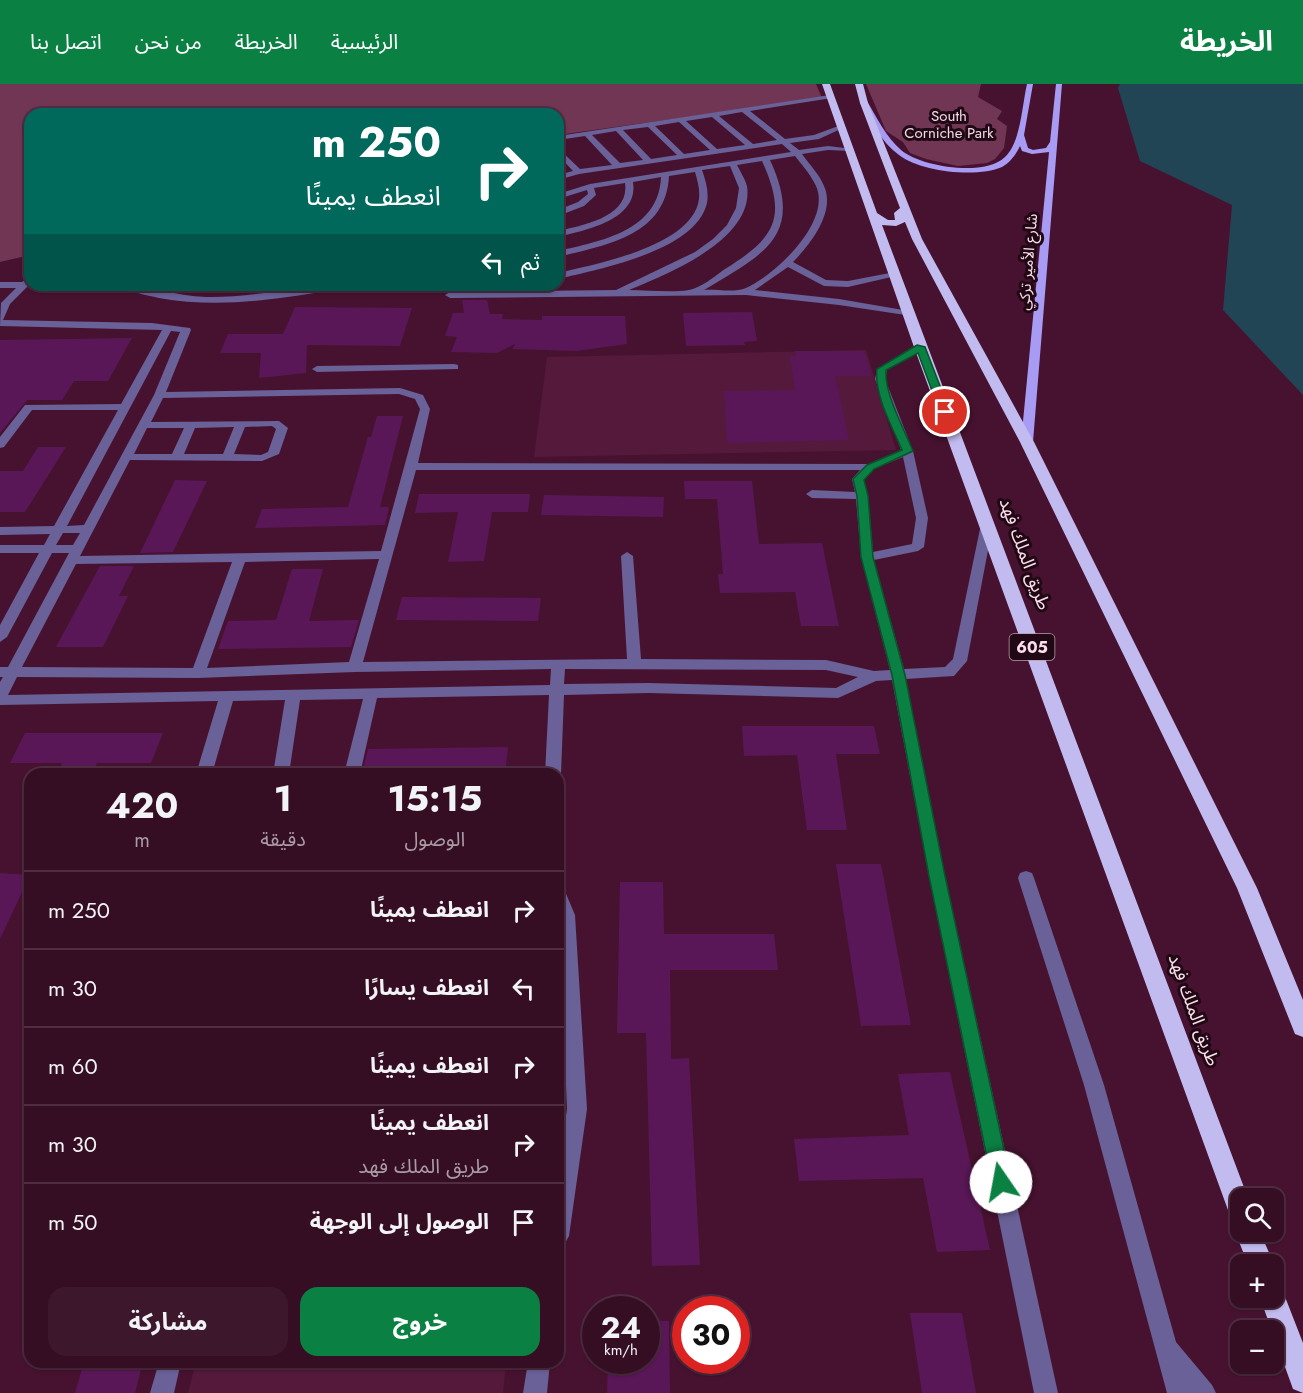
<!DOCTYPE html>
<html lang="ar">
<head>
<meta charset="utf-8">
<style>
  :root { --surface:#350e24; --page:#3d172c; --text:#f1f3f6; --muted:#aa9ca6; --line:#4f2e41; --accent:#0b8043 }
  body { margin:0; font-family:Jost,"Noto Sans Arabic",sans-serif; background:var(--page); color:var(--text); direction:rtl; height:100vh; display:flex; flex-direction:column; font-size:22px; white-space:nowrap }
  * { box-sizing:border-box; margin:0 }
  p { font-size:20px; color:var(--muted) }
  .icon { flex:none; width:33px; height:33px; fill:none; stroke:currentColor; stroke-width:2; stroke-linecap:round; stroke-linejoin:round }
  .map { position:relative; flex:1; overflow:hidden; direction:ltr }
  .side { position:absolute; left:24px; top:684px; width:540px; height:600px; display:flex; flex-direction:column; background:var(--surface); border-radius:18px; box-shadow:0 2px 4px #0004,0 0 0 2px var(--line); direction:rtl }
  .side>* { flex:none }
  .guide { position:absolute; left:24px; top:24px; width:540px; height:183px; border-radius:18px; box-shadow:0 2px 4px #0004,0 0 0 2px var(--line); direction:rtl; background:#00695c; color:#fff; overflow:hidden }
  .tools { position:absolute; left:1230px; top:1104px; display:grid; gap:12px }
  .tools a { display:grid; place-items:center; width:54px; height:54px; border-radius:12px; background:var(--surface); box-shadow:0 2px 4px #0004,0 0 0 2px var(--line); font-size:30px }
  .speed { position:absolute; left:582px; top:1212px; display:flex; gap:12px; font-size:30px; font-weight:700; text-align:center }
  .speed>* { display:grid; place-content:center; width:78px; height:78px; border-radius:50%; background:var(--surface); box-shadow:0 2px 4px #0004,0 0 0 2px var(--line); line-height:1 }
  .speed small { font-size:15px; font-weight:400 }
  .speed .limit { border:9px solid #d22; background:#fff; color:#111 }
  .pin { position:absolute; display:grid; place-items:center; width:51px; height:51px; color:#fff; margin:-26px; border:3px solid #fff; border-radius:50%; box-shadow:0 2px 6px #0007 }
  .me { position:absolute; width:66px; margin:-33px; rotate:348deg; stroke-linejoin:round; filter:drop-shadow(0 0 4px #0008) }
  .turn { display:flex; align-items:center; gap:21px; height:126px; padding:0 24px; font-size:27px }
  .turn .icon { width:78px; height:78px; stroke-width:2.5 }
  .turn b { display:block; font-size:42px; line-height:51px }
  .then { display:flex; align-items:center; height:57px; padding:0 24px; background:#0003; gap:12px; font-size:22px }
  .eta { display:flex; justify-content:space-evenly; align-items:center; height:102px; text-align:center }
  .eta b { font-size:36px; font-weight:700; line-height:42px }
  .action { display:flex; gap:12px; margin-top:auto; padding:12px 24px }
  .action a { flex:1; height:69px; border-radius:18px; background:var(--accent); color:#fff; font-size:24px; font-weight:700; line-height:69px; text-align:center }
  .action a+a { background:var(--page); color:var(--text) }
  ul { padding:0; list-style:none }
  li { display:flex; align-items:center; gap:18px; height:78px; padding:0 24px; border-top:2px solid var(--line) }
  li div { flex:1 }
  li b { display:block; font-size:22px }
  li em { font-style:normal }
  header { display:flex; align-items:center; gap:36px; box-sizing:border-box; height:84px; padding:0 30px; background:var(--accent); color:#fff }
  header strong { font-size:28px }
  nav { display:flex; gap:33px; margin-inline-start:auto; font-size:21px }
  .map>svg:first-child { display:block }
  .built { fill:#55193b }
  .green { fill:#703654 }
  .water { fill:#214555 }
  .building { fill:#5a1757 }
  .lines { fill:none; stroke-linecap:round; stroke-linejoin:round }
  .minor { fill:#696197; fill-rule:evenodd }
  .major { fill:#a89bf4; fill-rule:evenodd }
  .highway { fill:#c1bbf0; fill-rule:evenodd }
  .route { fill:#0b8043; stroke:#07532c; stroke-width:1.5 }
  .labels { text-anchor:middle; stroke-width:6; stroke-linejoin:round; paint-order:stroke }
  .far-park-label { font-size:15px; fill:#f2d9e4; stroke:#200915 }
  .far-street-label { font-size:15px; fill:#fbdeea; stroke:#200915 }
  .shield { fill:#200915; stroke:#b99eaa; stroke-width:1.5 }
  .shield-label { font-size:16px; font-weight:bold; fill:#fbdeea }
  .street-label { font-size:18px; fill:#fbdeea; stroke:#200915 }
</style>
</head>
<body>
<header>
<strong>الخريطة</strong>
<nav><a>الرئيسية</a><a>الخريطة</a><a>من نحن</a><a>اتصل بنا</a></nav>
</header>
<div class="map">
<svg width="1303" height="1309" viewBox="0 0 1303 1309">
  <rect width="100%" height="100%" fill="#471230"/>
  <path class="built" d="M 866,266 L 896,366 L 534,373 L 547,273 Z
    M 196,1278 L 506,1278 L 503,1309 L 188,1309 Z"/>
  <path class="green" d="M 0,0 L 816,0 L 822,14 L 558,51 L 558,30 L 30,30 L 30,171 L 0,178 Z
    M 866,0 L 981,0 L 978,13 L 1002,27 L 997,35 L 1007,42 L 1004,64 L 995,75 L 987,79 L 958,82 L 926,75 L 910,69 L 903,58 L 886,47 Z"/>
  <path class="water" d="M 1120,0 L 1303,0 L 1303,311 L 1223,226 L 1232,121 L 1140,77 L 1118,4 Z"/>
  <path class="building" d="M 462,216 L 487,216 L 490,230 L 503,230 L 502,235 L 542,236 L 542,232 L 625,232 L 627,260 L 576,267 L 513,265 L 515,260 L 497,269 L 451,268 L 457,253 L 445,252 L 453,229 L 464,229 Z
    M 295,223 L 412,224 L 400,262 L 307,261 L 306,289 L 259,294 L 261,269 L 220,269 L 228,250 L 283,250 Z
    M 752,228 L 757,257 L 744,258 L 745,261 L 686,262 L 683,229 Z
    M 132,254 L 108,297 L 74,297 L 62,316 L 27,316 L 0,349 L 0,256 Z
    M 795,267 L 863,267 L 866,272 L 871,292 L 835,292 L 849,356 L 727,359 L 724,307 L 795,306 L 790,272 L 796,272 Z
    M 377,332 L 403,332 L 380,423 L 389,423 L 385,441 L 255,444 L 262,425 L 348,423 L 368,353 L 371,353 Z
    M 38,363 L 66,363 L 25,428 L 0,428 L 0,387 L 23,387 Z
    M 175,396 L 207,397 L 173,468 L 140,469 Z
    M 684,397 L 752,397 L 759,460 L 822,459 L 839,542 L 801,542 L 795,508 L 720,509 L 718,490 L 723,490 L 717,415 L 685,415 Z
    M 419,410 L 530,410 L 528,428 L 492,428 L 484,477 L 448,478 L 458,428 L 415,429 Z
    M 544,411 L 664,413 L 663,433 L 541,431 Z
    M 100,482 L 134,482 L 119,512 L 128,512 L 103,563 L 56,563 Z
    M 292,485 L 323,485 L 309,537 L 359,536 L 351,563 L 218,565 L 228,537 L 276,536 Z
    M 402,513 L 541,514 L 538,537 L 396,536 Z
    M 742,642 L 874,642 L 880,670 L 836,670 L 847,746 L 807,746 L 797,671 L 744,672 Z
    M 25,649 L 163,649 L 151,679 L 97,679 L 92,690 L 57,690 L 62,679 L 10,679 Z
    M 508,663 L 505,690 L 362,689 L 368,665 Z
    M 836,780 L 881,780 L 911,941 L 861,942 Z
    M 0,789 L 30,791 L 0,855 Z
    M 620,798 L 663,798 L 664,850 L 774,850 L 778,886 L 670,886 L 671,975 L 689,974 L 700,1181 L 652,1182 L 646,949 L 617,949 Z
    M 950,988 L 990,1166 L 937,1168 L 923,1094 L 799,1097 L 794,1055 L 909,1051 L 898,990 Z
    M 910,1229 L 962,1229 L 976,1309 L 922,1309 Z
    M 646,1237 L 669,1237 L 670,1309 L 607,1309 L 608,1276 L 646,1276 Z
    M 84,1278 L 143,1278 L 135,1309 L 75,1309 Z"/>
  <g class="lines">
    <path class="minor" d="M 830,11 L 832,14 L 750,27 L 785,55 L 814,51 L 841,41 L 845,43 L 819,55 L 790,59 L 799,66 L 828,62 L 853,65 L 849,67 L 828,66 L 802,70 C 809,80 820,91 824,102 C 836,128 810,161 793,178 L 826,196 L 848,197 L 895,188 L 900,191 L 848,203 L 824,202 L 788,183 L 755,206 L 839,215 L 909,227 L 912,228 L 912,232 L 839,221 L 746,211 L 450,214 L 445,211 L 450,208 L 616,206 L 695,168 L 713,155 L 727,141 L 736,124 L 739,104 L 730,82 L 702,86 C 706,97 709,108 707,119 C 696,167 599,185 558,195 L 558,189 C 596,180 686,163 698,120 C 701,109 698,98 695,88 L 669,92 C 666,152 606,161 558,173 L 558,167 C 601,157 659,147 661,93 L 633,98 C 639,136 586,146 558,153 L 558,147 C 583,141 630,133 625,99 L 594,104 L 596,111 L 584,122 L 558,132 L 558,126 L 578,118 L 588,110 L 587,106 L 558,115 L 558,110 L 590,100 L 791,68 L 782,60 L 579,90 L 558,96 L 558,91 L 573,87 L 558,71 L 558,64 L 580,85 L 612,81 L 585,52 L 558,56 L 558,52 ZM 742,28 L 777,56 L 753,60 L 719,32 ZM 712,33 L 745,61 L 717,65 L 686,37 ZM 679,38 L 710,66 L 684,70 L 655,42 ZM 648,43 L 677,71 L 651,75 L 623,46 ZM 616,47 L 643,76 L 620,79 L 592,51 ZM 795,72 C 802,81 811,91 816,102 C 832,138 775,191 746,204 C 735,209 716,205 704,206 C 764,170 805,152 770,76 ZM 762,77 C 788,134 775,154 725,185 C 715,192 701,204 689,206 C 670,209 648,206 629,206 C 667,190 755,156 747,102 C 745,95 740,87 737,81 Z
      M 30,192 L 30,200 L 10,220 L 3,236 L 152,239 L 190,244 L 191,246 L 166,308 L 400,304 L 423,311 L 430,325 L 418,379 L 868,380 L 901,366 L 875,295 L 877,285 L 916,261 L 924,261 L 924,265 L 887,286 L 885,295 L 913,367 L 928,434 L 924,463 L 918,467 L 874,476 L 904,585 L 945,583 L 953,575 L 981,440 L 987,436 L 993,440 L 967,577 L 954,592 L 906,595 L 945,792 L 1058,1309 L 1034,1309 L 929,792 L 892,596 L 876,597 L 838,614 L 649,609 L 564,611 L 561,690 L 558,694 L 558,690 L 545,690 L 549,611 L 377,614 L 360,690 L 344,690 L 363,615 L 300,616 L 289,690 L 273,690 L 285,616 L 233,617 L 212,690 L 196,690 L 218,617 L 0,621 L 0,598 L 3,593 L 0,593 L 0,583 L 8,583 L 69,469 L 52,469 L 7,553 L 0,558 L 0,541 L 39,469 L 0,469 L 0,461 L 44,461 L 50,450 L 0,451 L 0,443 L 54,442 L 118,326 L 32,326 L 4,363 L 0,364 L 0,353 L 25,321 L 121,320 L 162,246 L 0,242 L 1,219 L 16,204 L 0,204 L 0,198 L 22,198 ZM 171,247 L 180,248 L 154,311 L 84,441 L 67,442 ZM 399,310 L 415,315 L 420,325 L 381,467 L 80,472 L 130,376 L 262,377 L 279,370 L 288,344 L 279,337 L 151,338 L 163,314 ZM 272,342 L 276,345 L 268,368 L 261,371 L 234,370 L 245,343 ZM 234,343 L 223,370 L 184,370 L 195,344 ZM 147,344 L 184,344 L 172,370 L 134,370 ZM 903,373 L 916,434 L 912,460 L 873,468 L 868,412 L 864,396 L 874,385 ZM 416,386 L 860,386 L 852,395 L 855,408 L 812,406 L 806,410 L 812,414 L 856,415 L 861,473 L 890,586 L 874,587 L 826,576 L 641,575 L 633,472 L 627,468 L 621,472 L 627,575 L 363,578 ZM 63,449 L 80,449 L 73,461 L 56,461 ZM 379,475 L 349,578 L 207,584 L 245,478 ZM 232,478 L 193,584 L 22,583 L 76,480 ZM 551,585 L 550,601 L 8,611 L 17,593 L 198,594 L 355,588 ZM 565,585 L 826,586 L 858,593 L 836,604 L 649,599 L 564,600 Z
      M 119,201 C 147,201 176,212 206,213 C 254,214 300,201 348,201 L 343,204 C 282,215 220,225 159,214 C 146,211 129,208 119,201 Z
      M 454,280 L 458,281 L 458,285 L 317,288 L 312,285 L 317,282 Z
      M 1026,787 L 1032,789 L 1034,794 L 1104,1001 L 1176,1258 L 1212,1301 L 1216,1309 L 1167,1309 L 1084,1001 L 1018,794 L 1020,789 Z
      M 558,803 L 564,805 L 575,831 L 587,1025 L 569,1152 L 565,1159 L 558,1163 L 558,1084 L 567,1025 Z
      M 159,1278 L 181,1278 L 174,1309 L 150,1309 Z
      M 528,1278 L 550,1278 L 547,1309 L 523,1309 Z"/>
    <path class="major" d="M 1027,0 L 1033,0 L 1024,51 L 1028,64 L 1033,66 L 1046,64 L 1050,58 L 1056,0 L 1062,0 L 1033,358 L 1027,361 L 1021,358 L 1049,68 L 1032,70 L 1022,67 L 1020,62 C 1016,70 1011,78 1002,83 C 977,94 921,88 899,71 C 881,58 871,37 860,19 L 867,17 C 877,34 886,53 901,66 C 921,83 985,93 1005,73 C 1021,58 1022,21 1027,0 Z"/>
    <path class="highway" d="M 822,0 L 830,0 L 877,129 L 888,136 L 895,136 L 894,129 L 900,124 L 860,19 L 855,0 L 863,0 L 868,19 L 922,155 L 1034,358 L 1257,804 L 1303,916 L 1303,953 L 1295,950 L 1237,804 L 1020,358 L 912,155 L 905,138 L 896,142 L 882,141 L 1248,1114 L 1240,1114 L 1240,1138 L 1231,1135 L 1228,1126 L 914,263 Z
      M 1240,1138 L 1240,1148 L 1260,1148 L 1274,1180 L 1274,1181 L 1248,1180 L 1235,1148 Z
      M 1274,1201 L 1282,1205 L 1303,1259 L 1303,1309 L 1293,1305 L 1260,1214 L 1274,1214 Z"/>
  </g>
  <path class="route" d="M 917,261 L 925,263 L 950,328 L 945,331 L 940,328 L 918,269 L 886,286 C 884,309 904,345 913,367 L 874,385 L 864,396 L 868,412 L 873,473 L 905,591 L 945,792 L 1011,1098 L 1008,1104 L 1001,1107 L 995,1104 L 992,1098 L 929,792 L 892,591 L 861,473 L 857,412 L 853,395 L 867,381 L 902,366 C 892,342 874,311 877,285 Z"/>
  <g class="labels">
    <g class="far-park-label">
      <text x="949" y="37">South<tspan x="949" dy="17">Corniche Park</tspan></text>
    </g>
    <g class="far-street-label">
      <text transform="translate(1028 178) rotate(-85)" y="5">شارع الأمير تركي</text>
    </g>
    <rect class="shield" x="1009.5" y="550" width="45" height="26" rx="4.5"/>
    <g class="shield-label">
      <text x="1032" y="569">605</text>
    </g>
    <g class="street-label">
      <text transform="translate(1025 470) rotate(70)" y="6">طريق الملك فهد</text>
      <text transform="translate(1194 926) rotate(70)" y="6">طريق الملك فهد</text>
    </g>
  </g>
</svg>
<div class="tools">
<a><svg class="icon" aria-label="search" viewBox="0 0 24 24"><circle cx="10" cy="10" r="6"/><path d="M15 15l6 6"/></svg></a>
<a>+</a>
<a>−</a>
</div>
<div class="speed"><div>24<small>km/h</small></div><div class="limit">30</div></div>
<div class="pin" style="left:945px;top:328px;background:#d93025"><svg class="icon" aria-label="arrive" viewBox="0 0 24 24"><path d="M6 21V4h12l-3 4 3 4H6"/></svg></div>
<svg class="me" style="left:1001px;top:1098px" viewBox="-20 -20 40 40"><circle r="19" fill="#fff"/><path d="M0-13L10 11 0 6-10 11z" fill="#0b8043"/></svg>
<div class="guide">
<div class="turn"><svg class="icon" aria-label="right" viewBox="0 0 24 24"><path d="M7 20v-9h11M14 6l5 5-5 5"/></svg><div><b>250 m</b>انعطف يمينًا</div></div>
<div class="then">ثم<svg class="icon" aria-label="left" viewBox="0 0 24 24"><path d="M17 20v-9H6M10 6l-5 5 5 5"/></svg></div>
</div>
<section class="side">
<div class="eta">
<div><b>15:15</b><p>الوصول</p></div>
<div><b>1</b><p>دقيقة</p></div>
<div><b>420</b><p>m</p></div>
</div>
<ul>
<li><svg class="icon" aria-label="right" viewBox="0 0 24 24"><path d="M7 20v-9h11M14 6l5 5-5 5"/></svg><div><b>انعطف يمينًا</b></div><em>250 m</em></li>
<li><svg class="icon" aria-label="left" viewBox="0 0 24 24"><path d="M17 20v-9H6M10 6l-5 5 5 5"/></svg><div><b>انعطف يسارًا</b></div><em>30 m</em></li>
<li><svg class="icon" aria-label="right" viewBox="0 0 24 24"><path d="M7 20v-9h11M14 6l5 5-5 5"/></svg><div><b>انعطف يمينًا</b></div><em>60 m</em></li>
<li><svg class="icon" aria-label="right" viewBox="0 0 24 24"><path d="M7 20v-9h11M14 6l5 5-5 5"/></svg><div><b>انعطف يمينًا</b><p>طريق الملك فهد</p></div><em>30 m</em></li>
<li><svg class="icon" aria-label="arrive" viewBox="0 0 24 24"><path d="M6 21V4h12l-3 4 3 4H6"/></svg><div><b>الوصول إلى الوجهة</b></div><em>50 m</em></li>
</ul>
<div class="action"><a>خروج</a><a>مشاركة</a></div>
</section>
</div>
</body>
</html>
